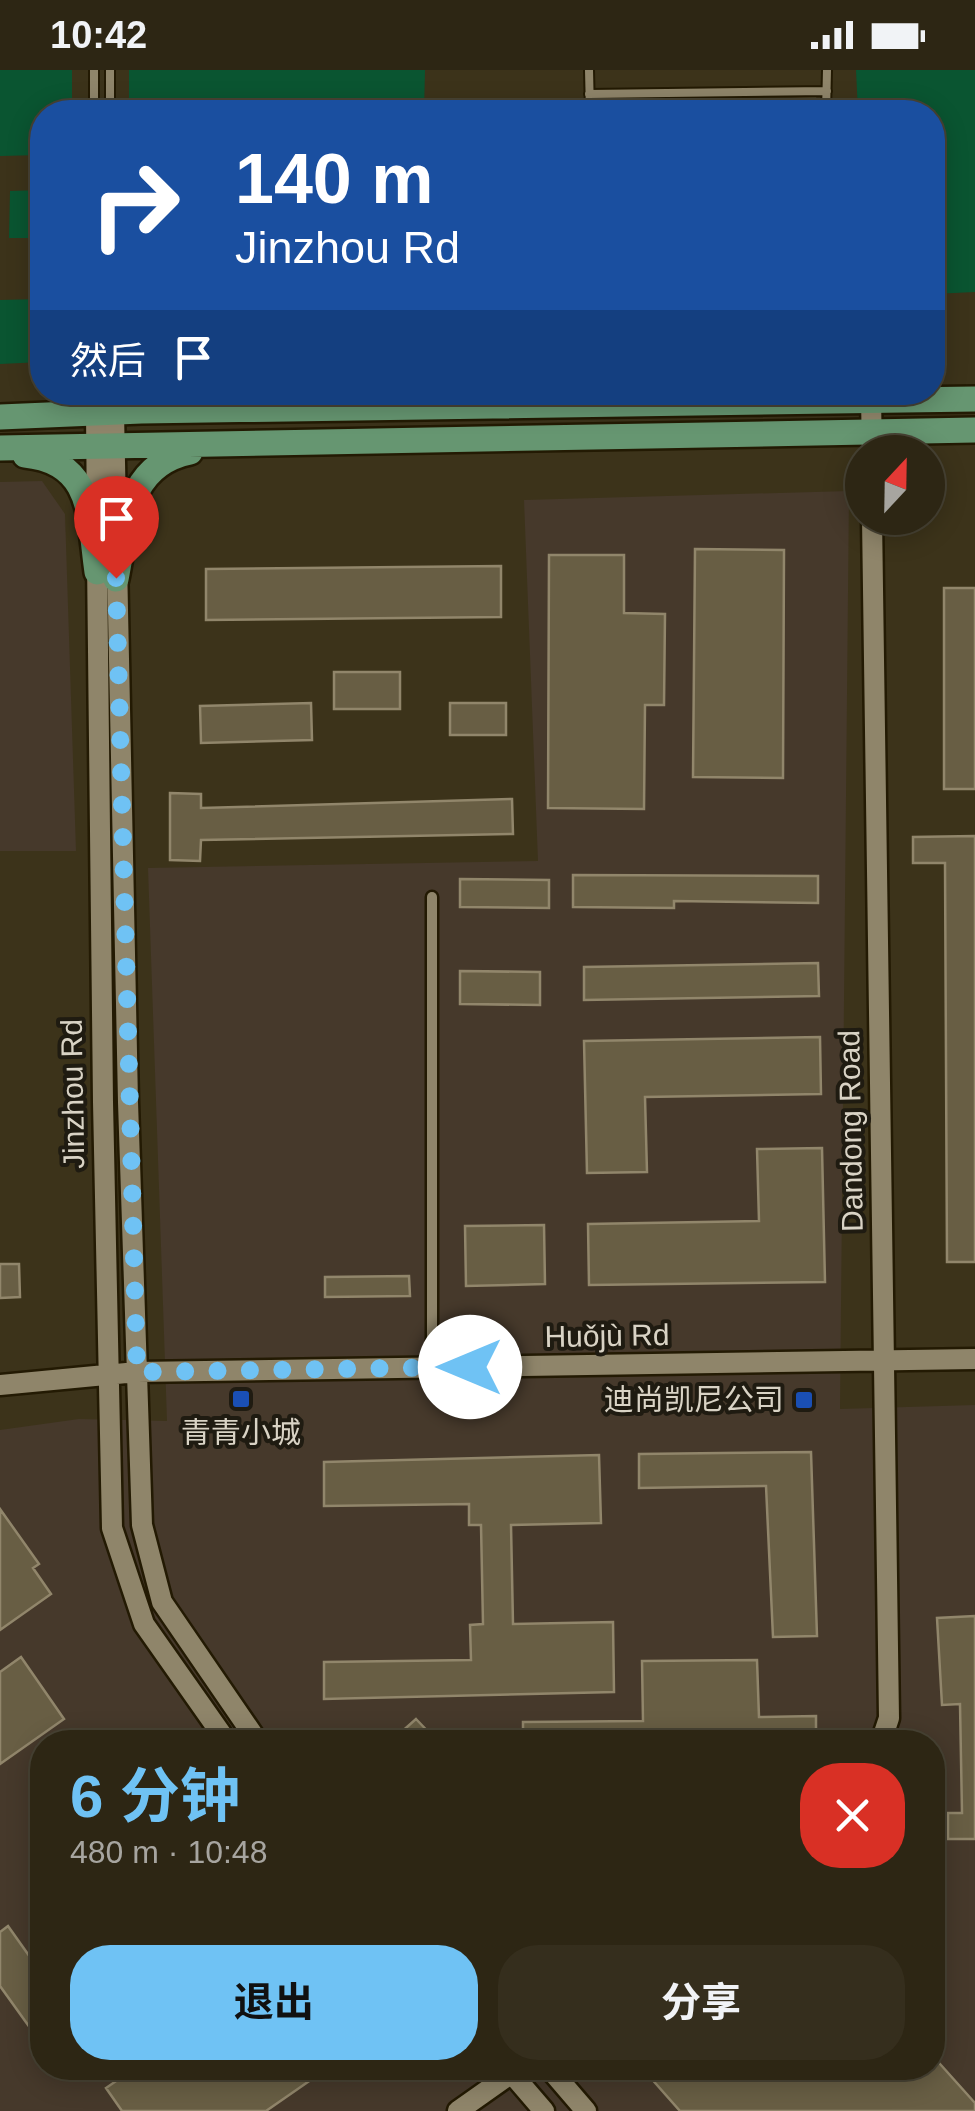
<!DOCTYPE html>
<html lang="zh">
<head>
<meta charset="utf-8">
<style>
  :root { --surface:#2d2614; --page:#352e1d; --text:#f1f3f6; --muted:#a7a5a0; --line:#484334; --accent:#6fc2f4 }
  body { margin:0; font-family:Arial,"Noto Sans SC",sans-serif; background:var(--page); color:var(--text); height:100vh; display:flex; flex-direction:column; font-size:38px; white-space:nowrap }
  * { box-sizing:border-box; margin:0 }
  p { font-size:32px; color:var(--muted) }
  .icon { flex:none; width:55px; height:55px; fill:none; stroke:currentColor; stroke-width:2; stroke-linecap:round; stroke-linejoin:round }
  .map { position:relative; flex:1; overflow:hidden }
  .drawer { position:absolute; left:30px; top:1660px; width:915px; height:350px; display:flex; flex-direction:column; background:var(--surface); border-radius:40px; box-shadow:0 5px 25px #0003,0 0 0 2px var(--line) }
  .drawer>* { flex:none }
  .top-card { position:absolute; left:30px; top:30px; width:915px; height:305px; border-radius:40px; box-shadow:0 5px 25px #0003,0 0 0 2px var(--line); background:#1a4fa0; color:#fff; overflow:hidden }
  .needle { width:65px; rotate:22deg }
  .fabs { position:absolute; left:845px; top:365px; display:grid; gap:20px }
  .fabs a { display:grid; place-items:center; width:100px; height:100px; border-radius:50%; background:var(--surface); box-shadow:0 5px 25px #0003,0 0 0 2px var(--line); font-size:50px }
  .pin { position:absolute; display:grid; place-items:center; width:85px; height:85px; color:#fff; margin:-102px -42px; border-radius:50% 50% 50% 0; rotate:-45deg; box-shadow:0 0 10px #0007 }
  .pin .icon { rotate:45deg }
  .me { position:absolute; width:110px; margin:-55px; rotate:270deg; stroke-linejoin:round; filter:drop-shadow(0 0 8px #0008) }
  .turn { display:flex; align-items:center; gap:35px; height:210px; padding:0 40px; font-size:45px }
  .turn .icon { width:130px; height:130px; stroke-width:2.5 }
  .turn b { display:block; font-size:70px; line-height:85px }
  .then { display:flex; align-items:center; height:95px; padding:0 40px; background:#0003; gap:20px; font-size:38px }
  .round { display:grid; place-items:center; flex:none; width:105px; height:105px; border-radius:40px; background:var(--page) }
  .overview { display:flex; align-items:center; justify-content:space-between; height:170px; padding:0 40px }
  h1 { font-size:60px; font-weight:700; line-height:75px; color:var(--accent) }
  .primary-button { display:flex; gap:20px; margin-top:auto; padding:20px 40px }
  .primary-button a { flex:1; height:115px; border-radius:40px; background:var(--accent); color:#111; font-size:40px; font-weight:700; line-height:115px; text-align:center }
  .primary-button a+a { background:var(--page); color:var(--text) }
  .status { display:flex; justify-content:space-between; align-items:center; height:70px; padding:0 50px; background:var(--surface); direction:ltr }
  .status svg { height:28px; fill:currentColor }
  .map>svg:first-child { display:block }
  .industrial { fill:#46392b; fill-rule:evenodd }
  .green { fill:#0a5531 }
  .building { fill:#685e44; stroke:#91866b; stroke-width:2.5 }
  .lines { fill:none; stroke-linecap:round; stroke-linejoin:round }
  .service-casing { stroke:#231a03; stroke-width:12 }
  .minor-casing { stroke:#231a03; stroke-width:15 }
  .secondary-casing { stroke:#231a03; stroke-width:25 }
  .primary-casing { stroke:#231a03; stroke-width:30 }
  .service { stroke:#8f856a; stroke-width:8 }
  .minor { stroke:#8f856a; stroke-width:10 }
  .secondary { stroke:#8f856a; stroke-width:20 }
  .primary { stroke:#669671; stroke-width:25 }
  .route { stroke:#6fc2f4; stroke-width:18; stroke-dasharray:0 32.4 }
  .transit-dot { fill:#1a4fb4; stroke:#1f1b11; stroke-width:4 }
  .labels { text-anchor:middle; stroke-width:8; stroke-linejoin:round; paint-order:stroke }
  .street-label { font-size:30px; fill:#d9d3c5; stroke:#1f1b11 }
  .poi-label { font-size:30px; fill:#d9d3c5; stroke:#1f1b11; text-anchor:end }
</style>
</head>
<body>
<div class="status"><b>10:42</b><svg viewBox="0 0 49 12"><path d="M0 12V9h3v3zM5 12V6h3v6zM10 12V3h3v9zM15 12V0h3v12zM26 1h20v11H26zM47 4h2v5h-2z"/></svg></div>
<div class="map">
<svg width="975" height="2041" viewBox="0 0 975 2041">
  <rect width="100%" height="100%" fill="#3c331a"/>
  <path class="industrial" d="M 42,411 L 65,444 L 76,781 L 0,781 L 0,412 Z
    M 849,421 L 840,1339 L 975,1335 L 975,2041 L 0,2041 L 0,1360 L 79,1349 L 167,1351 L 148,798 L 538,791 L 524,430 ZM 42,1672 L 932,1672 L 932,1998 L 42,1998 Z"/>
  <path class="green" d="M 0,0 L 72,0 L 72,42 L 42,42 L 42,85 L 0,86 Z
    M 129,0 L 425,0 L 424,42 L 129,42 Z
    M 856,0 L 975,0 L 975,222 L 933,224 L 932,42 L 858,42 Z
    M 42,120 L 42,168 L 9,168 L 10,121 Z
    M 42,229 L 42,292 L 0,294 L 0,230 Z"/>
  <path class="building" d="M 815,29 L 815,42 L 728,42 L 728,30 Z
    M 695,479 L 784,480 L 783,708 L 693,707 Z
    M 549,485 L 624,485 L 624,543 L 665,544 L 664,635 L 645,635 L 644,739 L 548,738 Z
    M 501,496 L 501,547 L 206,550 L 206,499 Z
    M 944,518 L 975,518 L 975,719 L 944,719 Z
    M 334,602 L 400,602 L 400,639 L 334,639 Z
    M 311,633 L 312,670 L 201,673 L 200,636 Z
    M 450,633 L 506,633 L 506,665 L 450,665 Z
    M 170,723 L 201,724 L 201,738 L 512,729 L 513,764 L 201,770 L 200,791 L 170,790 Z
    M 975,766 L 975,1192 L 947,1192 L 945,793 L 913,793 L 913,767 Z
    M 573,805 L 818,806 L 818,833 L 674,831 L 674,838 L 573,837 Z
    M 460,809 L 549,810 L 549,838 L 460,837 Z
    M 818,893 L 819,926 L 584,930 L 584,897 Z
    M 460,901 L 540,902 L 540,935 L 460,934 Z
    M 820,967 L 821,1024 L 645,1027 L 647,1102 L 587,1103 L 584,971 Z
    M 822,1078 L 825,1212 L 589,1215 L 588,1154 L 759,1151 L 757,1079 Z
    M 544,1155 L 545,1214 L 466,1216 L 465,1156 Z
    M 0,1194 L 19,1194 L 20,1227 L 0,1228 Z
    M 409,1206 L 410,1226 L 325,1227 L 325,1207 Z
    M 811,1382 L 817,1566 L 773,1567 L 766,1416 L 639,1418 L 639,1384 Z
    M 599,1385 L 601,1453 L 511,1455 L 513,1554 L 613,1552 L 614,1622 L 324,1629 L 324,1592 L 471,1590 L 470,1555 L 483,1554 L 481,1455 L 469,1455 L 469,1434 L 324,1436 L 324,1392 Z
    M 0,1439 L 39,1494 L 33,1498 L 51,1524 L 0,1560 Z
    M 975,1546 L 975,1769 L 948,1769 L 948,1743 L 962,1743 L 960,1634 L 942,1635 L 937,1548 Z
    M 21,1587 L 64,1649 L 0,1694 L 0,1602 Z
    M 757,1590 L 759,1647 L 816,1646 L 816,1672 L 523,1672 L 523,1652 L 643,1651 L 642,1591 Z
    M 416,1649 L 438,1672 L 390,1672 Z
    M 8,1856 L 42,1904 L 42,1955 L 33,1962 L 0,1916 L 0,1862 Z
    M 932,1985 L 975,2033 L 975,2041 L 680,2041 L 642,1998 L 891,1998 L 898,2006 L 909,1998 L 932,1998 Z
    M 135,1998 L 328,1998 L 266,2041 L 122,2041 L 106,2018 Z"/>
  <g class="lines">
    <g class="service-casing">
      <path id="service" d="M 110,0 L 110,42
        M 589,0 L 590,42
        M 589,24 L 827,21
        M 94,42 L 94,0
        M 826,42 L 827,0
        M 113,322 L 113,338"/>
    </g>
    <g class="minor-casing">
      <path id="minor" d="M 432,827 L 432,1297"/>
    </g>
    <g class="secondary-casing">
      <path id="secondary" d="M 871,329 L 872,382
        M 96,343 L 97,451
        M 114,343 L 128,1032 L 142,1455 L 162,1532 L 258,1672
        M 872,448 L 889,1648 L 881,1672
        M 97,490 L 103,1032 L 112,1458 L 144,1554 L 227,1672
        M 0,1315 L 137,1302 L 975,1289
        M 507,1998 L 544,2041
        M 549,1998 L 586,2041
        M 458,2041 L 519,1998"/>
    </g>
    <g class="primary-casing">
      <path id="primary" d="M 0,347 L 141,341 L 975,329
        M 0,378 L 975,360
        M 25,385 C 94,392 89,447 97,502
        M 116,509 C 127,455 126,395 190,382"/>
    </g>
    <use href="#service" class="service"/>
    <use href="#minor" class="minor"/>
    <use href="#secondary" class="secondary"/>
    <use href="#primary" class="primary"/>
  </g>
  <g class="lines">
    <path class="route" d="M 116,508 L 137,1302 L 470,1297"/>
  </g>
  <g class="transit-dot">
    <rect x="231" y="1319" width="20" height="20" rx="5"/>
    <rect x="794" y="1320" width="20" height="20" rx="5"/>
  </g>
  <g class="labels">
    <g class="street-label">
      <text transform="translate(73 1024) rotate(-91)" y="10">Jinzhou Rd</text>
      <text transform="translate(851 1061) rotate(-91)" y="10">Dandong Road</text>
      <text transform="translate(607 1266) rotate(-1)" y="10">Huǒjù Rd</text>
    </g>
    <g class="poi-label">
      <text x="784" y="1340">迪尚凯尼公司</text>
      <text x="241" y="1373" text-anchor="middle">青青小城</text>
    </g>
  </g>
</svg>
<div class="fabs">
<a><svg class="needle" viewBox="-14 -14 28 28"><path d="M0-13l5 13h-10z" fill="#e53935"/><path d="M0 13l5-13h-10z" fill="#a7a5a0"/></svg></a>
</div>
<div class="pin" style="left:116px;top:508px;background:#d93025"><svg class="icon" aria-label="arrive" viewBox="0 0 24 24"><path d="M6 21V4h12l-3 4 3 4H6"/></svg></div>
<svg class="me" style="left:470px;top:1297px" viewBox="-20 -20 40 40"><circle r="19" fill="#fff"/><path d="M0-13L10 11 0 6-10 11z" fill="#6fc2f4"/></svg>
<div class="top-card">
<div class="turn"><svg class="icon" aria-label="right" viewBox="0 0 24 24"><path d="M7 20v-9h11M14 6l5 5-5 5"/></svg><div><b>140 m</b>Jinzhou Rd</div></div>
<div class="then">然后<svg class="icon" aria-label="arrive" viewBox="0 0 24 24"><path d="M6 21V4h12l-3 4 3 4H6"/></svg></div>
</div>
<section class="drawer">
<div class="overview"><div><h1>6 分钟</h1><p>480 m · 10:48</p></div><a class="round" style="background:#d93025;color:#fff"><svg class="icon" aria-label="close" viewBox="0 0 24 24"><path d="M6 6l12 12M18 6L6 18"/></svg></a></div>
<div class="primary-button"><a>退出</a><a>分享</a></div>
</section>
</div>
</body>
</html>
